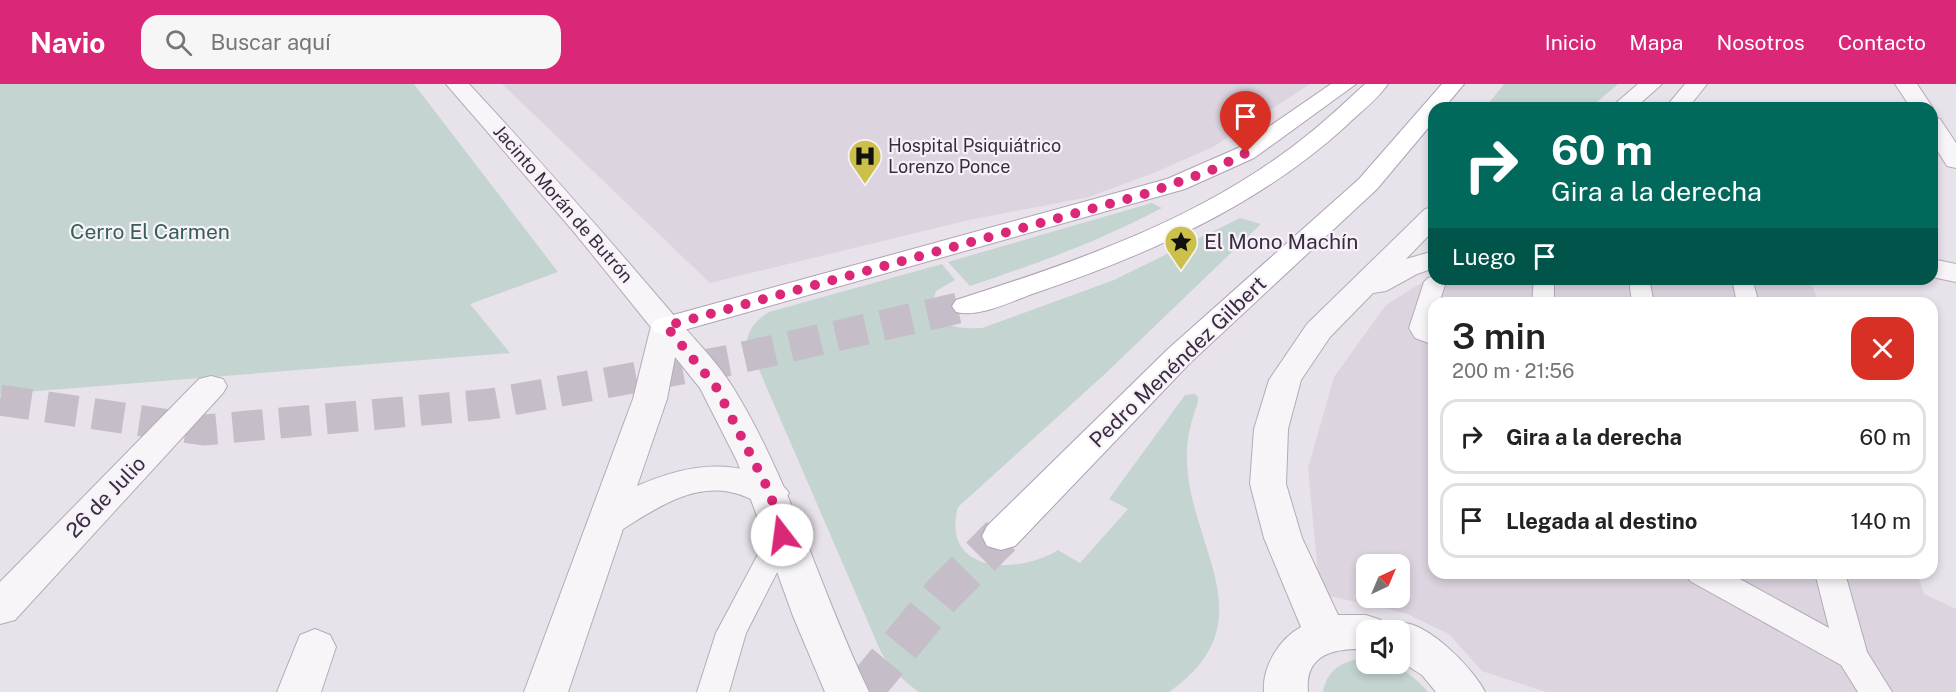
<!DOCTYPE html>
<html lang="es">
<head>
<meta charset="utf-8">
<style>
  :root { --surface:#fff; --page:#f6f6f6; --text:#222; --muted:#767676; --line:#e0e0e0; --accent:#db2777 }
  body { margin:0; font-family:"Public Sans",sans-serif; background:var(--page); color:var(--text); height:100vh; display:flex; flex-direction:column; font-size:22px; white-space:nowrap }
  * { box-sizing:border-box; margin:0 }
  p { font-size:20px; color:var(--muted) }
  .icon { flex:none; width:33px; height:33px; fill:none; stroke:currentColor; stroke-width:2; stroke-linecap:round; stroke-linejoin:round }
  .map { position:relative; flex:1; overflow:hidden }
  .drawer { position:absolute; left:1428px; top:213px; width:510px; height:282px; display:flex; flex-direction:column; background:var(--surface); border-radius:18px; box-shadow:0 3px 9px #0003 }
  .drawer>* { flex:none }
  .top-card { position:absolute; left:1428px; top:18px; width:510px; height:183px; border-radius:18px; box-shadow:0 3px 9px #0003; background:#00695c; color:#fff; overflow:hidden }
  .needle { width:39px; rotate:44deg }
  .fabs { position:absolute; left:1356px; top:470px; display:grid; gap:12px }
  .fabs a { display:grid; place-items:center; width:54px; height:54px; border-radius:12px; background:var(--surface); box-shadow:0 3px 9px #0003; font-size:30px }
  .pin { position:absolute; display:grid; place-items:center; width:51px; height:51px; color:#fff; margin:-62px -26px; border-radius:50% 50% 50% 0; rotate:-45deg; box-shadow:0 0 6px #0007 }
  .pin .icon { rotate:45deg }
  .me { position:absolute; width:66px; margin:-33px; rotate:345deg; stroke-linejoin:round; filter:drop-shadow(0 0 4px #0008) }
  .turn { display:flex; align-items:center; gap:21px; height:126px; padding:0 24px; font-size:27px }
  .turn .icon { width:78px; height:78px; stroke-width:2.5 }
  .turn b { display:block; font-size:42px; line-height:51px }
  .then { display:flex; align-items:center; height:57px; padding:0 24px; background:#0003; gap:12px; font-size:22px }
  .round { display:grid; place-items:center; flex:none; width:63px; height:63px; border-radius:18px; background:var(--page) }
  .head { display:flex; align-items:center; justify-content:space-between; height:102px; padding:0 24px }
  h1 { font-size:36px; font-weight:600; line-height:45px }
  ul { padding:0; list-style:none }
  li { display:flex; align-items:center; gap:18px; height:75px; margin:0 12px 9px; padding:0 12px; border:3px solid var(--line); border-radius:18px }
  li div { flex:1 }
  li b { display:block; font-size:22px }
  li em { font-style:normal }
  header { display:flex; align-items:center; gap:36px; box-sizing:border-box; height:84px; padding:0 30px; background:var(--accent); color:#fff }
  header strong { font-size:28px }
  nav { display:flex; gap:33px; margin-inline-start:auto; font-size:21px }
  .search { width:420px; height:54px; background:var(--page); display:flex; align-items:center; gap:15px; box-sizing:border-box; padding:0 21px; border-radius:18px; color:var(--muted); font-size:22px }
  .map>svg:first-child { display:block }
  .built { fill:#dcd4df; fill-rule:evenodd }
  .green { fill:#c4d4d1 }
  .lines { fill:none; stroke-linecap:round; stroke-linejoin:round }
  .primary-tunnel-far1 { stroke:#c5bdc8; stroke-width:31; stroke-dasharray:31 16; stroke-linecap:butt }
  .primary-tunnel { stroke:#c5bdc8; stroke-width:40; stroke-dasharray:40 20; stroke-linecap:butt }
  .service-casing { stroke:#b4abb8; stroke-width:2 }
  .minor-casing { stroke:#b4abb8; stroke-width:2 }
  .tertiary-casing { stroke:#b4abb8; stroke-width:2 }
  .primary-casing { stroke:#afa2b6; stroke-width:2 }
  .service { fill:#f8f5f9; fill-rule:evenodd }
  .minor { fill:#f8f5f9; fill-rule:evenodd }
  .tertiary { fill:#f8f5f9; fill-rule:evenodd }
  .primary { fill:#fff; fill-rule:evenodd }
  .route { stroke:#db2777; stroke-width:10; stroke-dasharray:0 18 }
  .labels { text-anchor:middle; stroke-width:4.5; stroke-linejoin:round; paint-order:stroke }
  .far-poi-label { font-size:18px; fill:#3b2b42; stroke:#f6f2f8; text-anchor:start }
  .far-street-label { font-size:18px; fill:#3b2b42; stroke:#f6f2f8 }
  .park-label { font-size:21px; fill:#385e59; stroke:#f6f2f8 }
  .poi-label { font-size:21px; fill:#3b2b42; stroke:#f6f2f8; text-anchor:start }
  .street-label { font-size:21px; fill:#3b2b42; stroke:#f6f2f8 }
</style>
</head>
<body>
<header>
<strong>Navio</strong>
<div class="search"><svg class="icon" aria-label="search" viewBox="0 0 24 24"><circle cx="10" cy="10" r="6"/><path d="M15 15l6 6"/></svg>Buscar aquí</div>
<nav><a>Inicio</a><a>Mapa</a><a>Nosotros</a><a>Contacto</a></nav>
</header>
<div class="map">
<svg width="1956" height="608" viewBox="0 0 1956 608">
  <rect width="100%" height="100%" fill="#e8e2ea"/>
  <path class="built" d="M 502,0 L 1310,0 L 1213,63 L 1156,88 L 1089,113 L 969,136 L 710,199 Z
    M 1434,191 L 1434,195 L 1809,195 L 1819,219 L 1434,219 L 1434,489 L 1917,489 L 1924,510 L 1956,525 L 1956,608 L 1546,608 L 1482,587 L 1449,550 L 1405,529 L 1320,510 L 1308,384 L 1334,293 L 1386,221 ZM 1366,480 L 1400,480 L 1400,513 L 1366,513 Z"/>
  <path class="green" d="M 0,0 L 414,0 L 558,188 L 470,220 L 510,269 L 0,310 Z
    M 1504,0 L 1618,0 L 1590,24 L 1485,24 Z
    M 1152,119 L 1162,124 C 1097,158 1039,179 970,202 L 948,178 Z
    M 1240,134 L 1261,140 L 1106,289 L 958,423 C 940,490 1019,491 1058,466 L 1080,479 L 1128,425 L 1109,415 L 1185,311 L 1195,310 L 1198,313 L 1198,318 C 1191,338 1186,355 1187,376 C 1189,464 1269,538 1169,608 L 919,608 C 903,597 891,585 881,568 L 747,258 C 748,244 758,235 769,228 L 942,180 L 955,196 L 936,207 L 931,223 C 939,244 962,245 982,244 L 1114,196 Z
    M 1362,574 L 1366,575 L 1366,579 C 1395,579 1409,586 1428,608 L 1323,608 C 1327,586 1341,578 1362,574 Z"/>
  <g class="lines">
    <path class="primary-tunnel-far1" d="M 0,316 L 204,346 L 490,320 L 731,276 L 967,222"/>
    <path class="primary-tunnel" d="M 862,608 L 943,510 L 1001,452"/>
    <g class="service-casing">
      <path id="service" d="M 1434,192 L 1434,195 L 1443,195 L 1446,198 L 1439,219 L 1434,219 L 1431,244 L 1434,246 L 1434,261 L 1415,254 L 1409,244 L 1424,198 L 1428,194 Z
        M 1534,195 L 1554,195 L 1554,219 L 1532,219 Z
        M 1629,195 L 1649,195 L 1654,219 L 1632,219 Z
        M 1732,195 L 1752,195 L 1759,219 L 1737,219 Z
        M 782,441 L 792,444 L 796,451 L 746,549 L 729,608 L 697,608 L 716,549 L 772,444 Z
        M 1685,489 L 1729,489 L 1829,544 L 1815,489 L 1845,489 L 1867,568 L 1892,608 L 1858,608 L 1841,581 L 1690,497 Z"/>
    </g>
    <g class="minor-casing">
      <path id="minor" d="M 1895,0 L 1917,0 L 1933,24 L 1911,24 Z
        M 1932,33 L 1940,35 L 1956,59 L 1956,84 L 1947,82 L 1932,58 Z
        M 1932,175 L 1956,180 L 1956,198 L 1932,193 Z
        M 666,233 L 677,236 L 681,242 L 667,315 L 637,402 C 676,385 713,376 754,388 C 768,392 781,397 789,409 L 783,418 C 760,425 752,412 730,408 C 691,400 655,425 623,445 L 568,608 L 524,608 L 633,315 L 651,242 L 655,236 Z
        M 211,292 L 223,295 L 227,302 L 223,309 L 15,536 L 0,540 L 0,498 L 199,295 Z
        M 315,545 L 330,551 L 336,563 L 321,608 L 277,608 L 300,551 Z"/>
    </g>
    <g class="tertiary-casing">
      <path id="tertiary" d="M 446,0 L 469,0 C 536,72 601,146 665,221 C 688,249 715,274 734,305 C 792,400 821,509 869,608 L 825,608 L 793,532 L 737,377 L 700,304 L 574,148 Z
        M 1638,0 L 1662,0 L 1635,24 L 1610,24 Z
        M 1685,0 L 1707,0 L 1688,24 L 1665,24 Z
        M 1434,123 L 1434,146 L 1406,175 L 1434,167 L 1434,184 L 1417,190 L 1386,207 L 1373,209 L 1330,253 L 1301,296 L 1288,345 L 1286,400 L 1302,454 L 1338,531 L 1366,531 L 1381,536 L 1385,544 C 1389,542 1394,540 1399,539 C 1426,536 1474,585 1485,608 L 1436,608 L 1422,591 L 1400,577 L 1400,546 L 1366,546 L 1366,565 C 1336,564 1304,569 1308,608 L 1264,608 C 1262,583 1279,555 1301,543 L 1264,454 L 1250,400 L 1254,345 L 1269,296 L 1307,240 L 1425,125 Z"/>
    </g>
    <g class="primary-casing">
      <path id="primary" d="M 1331,0 L 1356,0 L 1254,74 L 1185,105 L 677,248 L 666,251 L 655,248 L 651,242 L 655,236 L 1167,95 L 1238,64 Z
        M 1365,0 L 1388,0 C 1377,16 1359,29 1346,42 C 1257,123 1147,171 1035,209 C 1012,217 980,234 956,228 L 952,222 L 956,216 C 1069,180 1184,141 1281,71 C 1311,50 1338,25 1365,0 Z
        M 1442,0 L 1464,0 L 1444,24 L 1434,24 L 1434,37 L 1377,105 L 1190,279 L 1015,462 L 1001,466 L 987,462 L 982,452 L 987,442 L 1168,265 L 1359,95 Z"/>
    </g>
    <use href="#service" class="service"/>
    <use href="#minor" class="minor"/>
    <use href="#tertiary" class="tertiary"/>
    <use href="#primary" class="primary"/>
  </g>
  <g class="lines">
    <path class="route" d="M 782,451 L 770,409 L 716,303 L 666,242 L 1142,111 L 1212,86 L 1246,69"/>
  </g>
  <defs>
    <g id="hospital-pin" transform="scale(1.725)"><path d="M0 17L-7.5 6A9.5 9.5 0 1 1 7.5 6Z" fill="#ccc04b" stroke="#f6f2f8"/><path d="M-5-5h3v3.5h4V-5h3V5h-3V1.5h-4V5h-3Z" fill="#111"/></g>
    <g id="sight-pin" transform="scale(1.725)"><path d="M0 17L-7.5 6A9.5 9.5 0 1 1 7.5 6Z" fill="#ccc04b" stroke="#f6f2f8"/><path d="M0-6L1.8-2.2L6-1.7L2.9 1.2L3.7 5.4L0 3.3L-3.7 5.4L-2.9 1.2L-6-1.7L-1.8-2.2Z" fill="#111"/></g>
  </defs>
  <g fill-rule="evenodd">
    <use href="#hospital-pin" x="865" y="72"/>
    <use href="#sight-pin" x="1181" y="158"/>
  </g>
  <g class="labels">
    <g class="far-poi-label">
      <text x="888" y="68">Hospital Psiquiátrico<tspan x="888" dy="21">Lorenzo Ponce</tspan></text>
    </g>
    <g class="far-street-label">
      <text transform="translate(563 120) rotate(49)" y="6">Jacinto Morán de Butrón</text>
    </g>
    <g class="park-label">
      <text x="150" y="155">Cerro El Carmen</text>
    </g>
    <g class="poi-label">
      <text x="1204" y="165">El Mono Machín</text>
    </g>
    <g class="street-label">
      <text transform="translate(1178 278) rotate(-44)" y="7">Pedro Menéndez Gilbert</text>
      <text transform="translate(106 413) rotate(-46)" y="7">26 de Julio</text>
    </g>
  </g>
</svg>
<div class="fabs">
<a><svg class="needle" viewBox="-14 -14 28 28"><path d="M0-13l5 13h-10z" fill="#e53935"/><path d="M0 13l5-13h-10z" fill="#767676"/></svg></a>
<a><svg class="icon" aria-label="sound" viewBox="0 0 24 24"><path d="M4 9h4l5-4v14l-5-4H4zM17 9q2 3 0 6"/></svg></a>
</div>
<div class="pin" style="left:1246px;top:69px;background:#d93025"><svg class="icon" aria-label="arrive" viewBox="0 0 24 24"><path d="M6 21V4h12l-3 4 3 4H6"/></svg></div>
<svg class="me" style="left:782px;top:451px" viewBox="-20 -20 40 40"><circle r="19" fill="#fff"/><path d="M0-13L10 11 0 6-10 11z" fill="#db2777"/></svg>
<div class="top-card">
<div class="turn"><svg class="icon" aria-label="right" viewBox="0 0 24 24"><path d="M7 20v-9h11M14 6l5 5-5 5"/></svg><div><b>60 m</b>Gira a la derecha</div></div>
<div class="then">Luego<svg class="icon" aria-label="arrive" viewBox="0 0 24 24"><path d="M6 21V4h12l-3 4 3 4H6"/></svg></div>
</div>
<section class="drawer">
<div class="head"><div><h1>3 min</h1><p>200 m · 21:56</p></div><a class="round" style="background:#d93025;color:#fff"><svg class="icon" aria-label="close" viewBox="0 0 24 24"><path d="M6 6l12 12M18 6L6 18"/></svg></a></div>
<ul>
<li><svg class="icon" aria-label="right" viewBox="0 0 24 24"><path d="M7 20v-9h11M14 6l5 5-5 5"/></svg><div><b>Gira a la derecha</b></div><em>60 m</em></li>
<li><svg class="icon" aria-label="arrive" viewBox="0 0 24 24"><path d="M6 21V4h12l-3 4 3 4H6"/></svg><div><b>Llegada al destino</b></div><em>140 m</em></li>
</ul>
</section>
</div>
</body>
</html>
